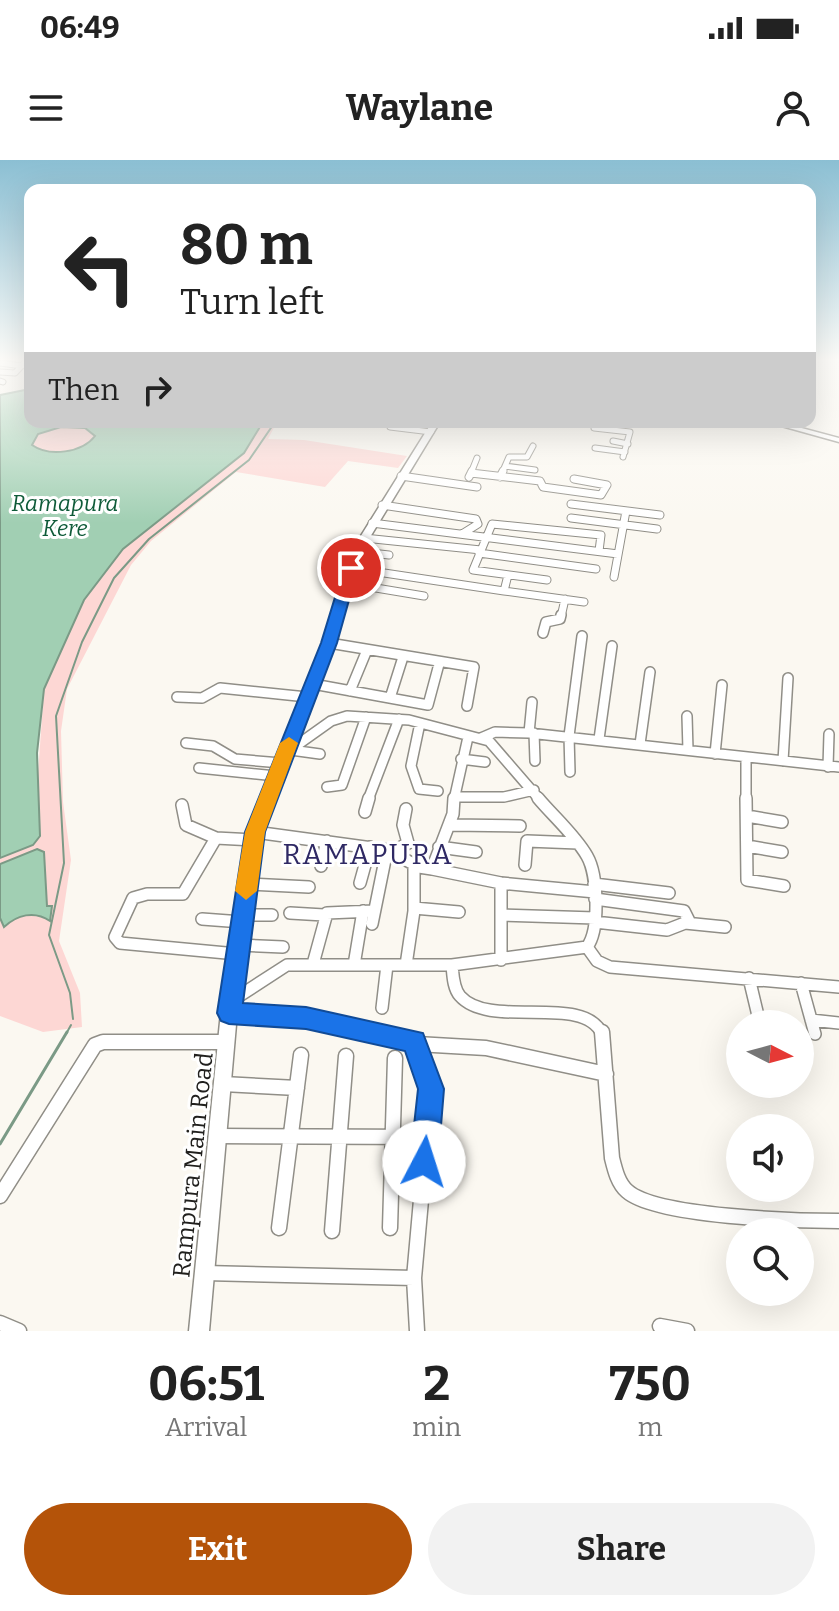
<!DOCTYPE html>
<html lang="en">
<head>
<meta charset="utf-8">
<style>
  :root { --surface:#fff; --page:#f2f2f2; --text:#222; --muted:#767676; --accent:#b45309 }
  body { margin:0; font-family:Bitter,serif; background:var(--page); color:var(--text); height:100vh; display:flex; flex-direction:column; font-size:30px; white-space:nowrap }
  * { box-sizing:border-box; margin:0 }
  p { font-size:26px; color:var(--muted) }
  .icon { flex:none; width:44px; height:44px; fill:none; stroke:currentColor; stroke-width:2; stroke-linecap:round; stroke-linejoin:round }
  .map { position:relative; height:1171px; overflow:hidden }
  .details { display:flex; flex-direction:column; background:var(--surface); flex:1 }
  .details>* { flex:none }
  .hud { position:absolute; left:24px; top:24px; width:792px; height:244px; border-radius:16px; box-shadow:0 8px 32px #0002; background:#fff; color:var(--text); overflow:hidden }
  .needle { width:52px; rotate:96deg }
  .buttons { position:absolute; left:726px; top:850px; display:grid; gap:16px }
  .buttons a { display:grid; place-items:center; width:88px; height:88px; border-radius:50%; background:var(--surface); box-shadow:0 8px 32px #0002; font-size:40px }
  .pin { position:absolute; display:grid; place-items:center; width:68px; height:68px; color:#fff; margin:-34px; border:4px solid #fff; border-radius:50%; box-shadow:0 2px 8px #0007 }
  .me { position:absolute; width:88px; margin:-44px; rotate:5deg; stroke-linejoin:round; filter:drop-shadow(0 0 6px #0008) }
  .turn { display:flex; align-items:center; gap:28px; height:168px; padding:0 24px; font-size:36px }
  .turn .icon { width:104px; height:104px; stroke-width:2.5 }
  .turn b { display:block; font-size:56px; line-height:68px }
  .then { display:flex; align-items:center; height:76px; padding:0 24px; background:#0003; gap:16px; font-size:30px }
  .eta { display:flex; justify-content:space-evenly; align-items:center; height:136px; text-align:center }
  .eta b { font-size:48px; font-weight:700; line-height:56px }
  .action { display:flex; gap:16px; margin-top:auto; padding:16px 24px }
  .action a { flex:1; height:92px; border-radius:48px; background:var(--accent); color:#fff; font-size:32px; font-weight:700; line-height:92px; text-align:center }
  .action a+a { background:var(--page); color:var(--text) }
  .status { display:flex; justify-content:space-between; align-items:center; height:56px; padding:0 40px; background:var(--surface); direction:ltr }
  .status svg { height:22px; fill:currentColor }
  header { display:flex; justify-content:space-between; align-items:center; height:104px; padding:0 24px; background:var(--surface); font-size:36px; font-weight:700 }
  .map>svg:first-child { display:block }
  .green { fill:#fdd7d4 }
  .water { fill:#a1cfb3; stroke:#7b9a86; stroke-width:2; fill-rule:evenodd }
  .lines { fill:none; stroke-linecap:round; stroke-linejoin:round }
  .stream-far1 { stroke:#7b9a86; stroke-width:2 }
  .stream { stroke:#7b9a86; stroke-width:3 }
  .minor-far4-casing { stroke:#908e87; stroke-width:7 }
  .minor-far3-casing { stroke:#908e87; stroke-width:9 }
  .minor-far2-casing { stroke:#908e87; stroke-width:12 }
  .minor-far1-casing { stroke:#908e87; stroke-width:14 }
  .minor-casing { stroke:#908e87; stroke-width:17 }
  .secondary-casing { stroke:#908e87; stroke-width:3 }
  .minor-far4 { stroke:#fff; stroke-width:5 }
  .minor-far3 { stroke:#fff; stroke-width:7 }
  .minor-far2 { stroke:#fff; stroke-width:9 }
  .minor-far1 { stroke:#fff; stroke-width:11 }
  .minor { stroke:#fff; stroke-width:14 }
  .secondary { fill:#fff; fill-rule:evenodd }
  .route { fill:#1a73e8; stroke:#114b97; stroke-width:2 }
  .slow { fill:#f59e0b }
  .labels { text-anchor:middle; stroke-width:6; stroke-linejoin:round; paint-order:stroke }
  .far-water-label { font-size:22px; font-style:italic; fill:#0f5b39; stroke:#fff }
  .street-label { font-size:24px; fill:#21201e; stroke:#fff }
  .quarter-label { font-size:28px; letter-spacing:2px; fill:#2f2964; stroke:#fff }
</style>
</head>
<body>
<div class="status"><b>06:49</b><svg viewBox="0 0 49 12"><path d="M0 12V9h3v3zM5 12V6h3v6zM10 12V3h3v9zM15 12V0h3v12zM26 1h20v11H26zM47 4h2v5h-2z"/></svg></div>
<header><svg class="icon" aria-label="menu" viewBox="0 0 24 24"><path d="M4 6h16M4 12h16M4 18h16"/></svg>Waylane<svg class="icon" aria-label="person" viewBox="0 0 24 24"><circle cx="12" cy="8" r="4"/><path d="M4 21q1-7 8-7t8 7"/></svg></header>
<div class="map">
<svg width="839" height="1171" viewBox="0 0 839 1171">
  <rect width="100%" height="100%" fill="#fbf8f1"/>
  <path class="green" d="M 263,262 L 277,262 L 268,279 L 304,280 L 407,296 L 398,308 L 348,301 L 325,327 L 236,312 L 151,381 L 131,405 L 67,529 L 61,571 L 63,642 L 71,700 L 59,781 L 80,833 L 82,867 L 43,872 L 0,856 L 0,698 L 33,685 L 44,529 L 84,440 L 123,389 L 244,293 Z
    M 61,267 L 82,267 L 95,276 C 82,293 49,297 32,285 L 38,274 Z"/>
  <path class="water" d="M 30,229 L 30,262 L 263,262 L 244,293 L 123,389 L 84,440 L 44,529 L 37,593 L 40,676 L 33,685 L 0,698 L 0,235 ZM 61,267 L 85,268 L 95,276 C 82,293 49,297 32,285 L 38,274 Z
    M 37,689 L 44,692 L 47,746 L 52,746 L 50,761 C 34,750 17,755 4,767 L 0,758 L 0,704 Z"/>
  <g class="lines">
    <path class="stream-far1" d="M 73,859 L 70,833 L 49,775 L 64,703 L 56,556 L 82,482 L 114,418 L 149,379 L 249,300 L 275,262
      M 66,874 L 71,865"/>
    <path class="stream" d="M 0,984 L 67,872"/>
    <g class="minor-far4-casing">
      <path id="minor-far4" d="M 0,203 L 22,206
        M 0,212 L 15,213 L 28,199
        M 0,221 L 3,222
        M 390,267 L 431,272
        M 594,268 L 630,272 L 623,297
        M 613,281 L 628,284
        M 595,288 L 625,292
        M 505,306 L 535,310
        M 471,313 L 477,298
        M 502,313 L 509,297 L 527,297 L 533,286"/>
    </g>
    <g class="minor-far3-casing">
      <path id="minor-far3" d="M 471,313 L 540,321 L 543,327 L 601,335 L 607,325 L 574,319
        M 401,316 L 477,327
        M 469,317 L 472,311
        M 500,317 L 503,311
        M 571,344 L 660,355
        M 382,345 L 476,359 L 478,364 L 462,374
        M 571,358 L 657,369
        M 372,363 L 618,394
        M 364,378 L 481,390
        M 362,392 L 389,395
        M 479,393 L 596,409
        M 351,408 L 504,431
        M 508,415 L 504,431 L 584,442
        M 614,417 L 626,351
        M 547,420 L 473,410 L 492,364 L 601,375 L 599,391
        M 346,423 L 424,436
        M 561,457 L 565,439"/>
    </g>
    <g class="minor-far2-casing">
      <path id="minor-far2" d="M 543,473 L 546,462 L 560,459 L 561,455
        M 329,483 L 474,507 L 467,546
        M 313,524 L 428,545 L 439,504
        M 350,531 L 367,490
        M 177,537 L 202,538 L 220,528 L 307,537
        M 390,538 L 403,497
        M 687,556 L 688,590
        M 420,563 L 411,606 L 419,629 L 438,631
        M 529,573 L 532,542
        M 534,573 L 535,601
        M 481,578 L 495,572 L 529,573 L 839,607
        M 599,579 L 612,486
        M 186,583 L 213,586 L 235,599 L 281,603
        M 640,584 L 650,512
        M 291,590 L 320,594
        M 286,593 L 331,561 L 347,556 L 409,560 L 489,581 L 540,640
        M 715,594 L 722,525
        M 746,597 L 746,640
        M 461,599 L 485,602
        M 783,601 L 788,518
        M 828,607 L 829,574
        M 199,608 L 276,616
        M 570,612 L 569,576 L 582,476
        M 327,627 L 342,625 L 366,557
        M 455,637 L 504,637 L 534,630
        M 368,640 L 399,559
        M 454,640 L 468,577"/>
    </g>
    <g class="minor-far1-casing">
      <path id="minor-far1" d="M 454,638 L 453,654 L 432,709 L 501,723 L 595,732
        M 746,638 L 747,720 L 784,726
        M 182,645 L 186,665 L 216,678
        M 365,652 L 369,638
        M 747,656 L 782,662
        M 450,665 L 520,666
        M 255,672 L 387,690 L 419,707 L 432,709
        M 747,686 L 782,692
        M 439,687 L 476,692
        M 393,692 L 408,683 L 403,665 L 406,649
        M 525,705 L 527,681 L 578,683
        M 321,706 L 327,681
        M 360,723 L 370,687
        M 501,723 L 501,800
        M 247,724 L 309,727
        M 594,724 L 669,733
        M 595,739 L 684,751 L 690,763
        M 414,748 L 459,752
        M 290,753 L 324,755
        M 243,755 L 272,755
        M 501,755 L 595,758
        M 202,759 L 242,762
        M 595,762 L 667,770 L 685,763 L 725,767
        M 372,764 L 387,690
        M 239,785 L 283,787
        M 587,787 L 597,801 L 610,807 L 839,827
        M 237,794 L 120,783 L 115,777 L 133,738 L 147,734 L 183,734 L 216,678 L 254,680
        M 313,804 L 327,753 L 373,751
        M 354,805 L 363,751
        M 406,805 L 414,751 L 414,705
        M 452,805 C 453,815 453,828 460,836 C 490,870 584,833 602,874
        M 749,818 L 760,864
        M 801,823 L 815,874
        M 230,842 L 287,805 L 452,805 L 587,787 C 600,770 598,715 587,696 C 575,675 553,656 538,638
        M 382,848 L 387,805
        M 229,853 L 306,858 L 386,874
        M 811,860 L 839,863"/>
    </g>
    <g class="minor-casing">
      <path id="minor" d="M 376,872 L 411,879 L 419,889 L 431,929 L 414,1118 L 417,1171
        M 602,872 L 612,998 C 615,1010 618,1023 627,1031 C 656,1057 797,1061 839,1061
        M 417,884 L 486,888 L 606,914
        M 223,924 L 297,928
        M 218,976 L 426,977
        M 0,1036 L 95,885 L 103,882 L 227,882
        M 279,1068 L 301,895
        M 390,1068 L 395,898
        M 332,1071 L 346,896
        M 205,1113 L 414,1118
        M 0,1163 L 19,1171
        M 660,1166 L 687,1171"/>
    </g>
    <g class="secondary-casing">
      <path id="secondary" d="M 432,262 L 440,262 L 364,387 L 334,483 L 262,672 L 238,842 L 209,1171 L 189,1171 L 222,842 L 248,672 L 324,483 L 354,387 Z
        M 767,262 L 779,262 L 839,278 L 839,282 Z"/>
    </g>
    <use href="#minor-far4" class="minor-far4"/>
    <use href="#minor-far3" class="minor-far3"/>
    <use href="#minor-far2" class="minor-far2"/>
    <use href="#minor-far1" class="minor-far1"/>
    <use href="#minor" class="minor"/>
    <use href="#secondary" class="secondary"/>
  </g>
  <linearGradient id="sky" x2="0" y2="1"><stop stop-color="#8bbfd3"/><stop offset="0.55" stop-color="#fdfcf9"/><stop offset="1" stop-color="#fdfcf9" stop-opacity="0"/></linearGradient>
  <rect width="839" height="363" fill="url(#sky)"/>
  <path class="route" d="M 351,404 L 358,408 L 337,483 L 265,672 L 243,843 L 306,847 L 423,873 L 444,929 L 438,1002 L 434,1011 L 424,1015 L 414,1011 L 410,1002 L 418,929 L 405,891 L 306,869 L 229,864 L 221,861 L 217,853 L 245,672 L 321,483 L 344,408 Z"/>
  <path class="slow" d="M 289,577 L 298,583 L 265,672 L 257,731 L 246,740 L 235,731 L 245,672 L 280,583 Z"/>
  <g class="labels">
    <g class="far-water-label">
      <text x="65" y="351">Ramapura<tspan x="65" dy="25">Kere</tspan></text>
    </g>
    <g class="street-label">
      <text transform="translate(193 1005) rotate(-84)" y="8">Rampura Main Road</text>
    </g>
    <g class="quarter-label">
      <text x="368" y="704">RAMAPURA</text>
    </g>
  </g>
</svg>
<div class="buttons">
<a><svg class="needle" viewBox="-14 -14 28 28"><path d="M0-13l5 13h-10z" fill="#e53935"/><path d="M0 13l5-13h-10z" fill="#767676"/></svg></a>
<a><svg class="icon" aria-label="sound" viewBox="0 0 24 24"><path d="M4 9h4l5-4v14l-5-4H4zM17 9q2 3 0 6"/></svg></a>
<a><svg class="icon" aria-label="search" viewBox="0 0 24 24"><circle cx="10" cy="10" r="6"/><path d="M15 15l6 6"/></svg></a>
</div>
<div class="pin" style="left:351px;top:408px;background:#d93025"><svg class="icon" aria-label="arrive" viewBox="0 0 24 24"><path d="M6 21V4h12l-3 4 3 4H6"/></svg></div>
<svg class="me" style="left:424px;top:1002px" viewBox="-20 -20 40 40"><circle r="19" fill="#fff"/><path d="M0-13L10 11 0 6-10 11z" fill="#1a73e8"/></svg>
<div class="hud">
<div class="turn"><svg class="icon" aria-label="left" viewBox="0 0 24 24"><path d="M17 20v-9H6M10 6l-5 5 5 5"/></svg><div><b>80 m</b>Turn left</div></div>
<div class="then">Then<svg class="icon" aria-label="right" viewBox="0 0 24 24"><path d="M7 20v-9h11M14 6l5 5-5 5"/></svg></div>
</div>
</div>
<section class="details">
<div class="eta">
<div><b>06:51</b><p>Arrival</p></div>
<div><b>2</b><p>min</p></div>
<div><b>750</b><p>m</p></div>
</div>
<div class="action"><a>Exit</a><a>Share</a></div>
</section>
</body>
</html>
